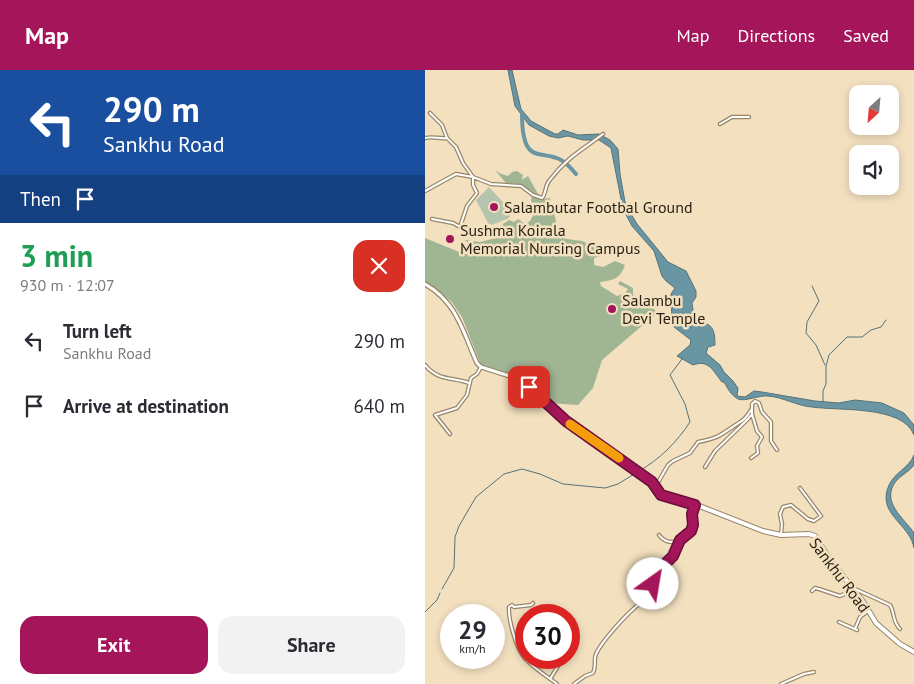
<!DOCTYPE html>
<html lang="en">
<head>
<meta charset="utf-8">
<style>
  :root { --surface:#fff; --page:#f2f2f3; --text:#2b2b33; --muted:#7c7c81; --accent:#a41559 }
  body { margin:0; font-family:"PT Sans",sans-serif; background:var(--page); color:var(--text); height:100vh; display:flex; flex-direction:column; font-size:19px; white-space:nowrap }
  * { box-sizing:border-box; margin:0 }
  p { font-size:16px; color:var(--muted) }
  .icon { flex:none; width:28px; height:28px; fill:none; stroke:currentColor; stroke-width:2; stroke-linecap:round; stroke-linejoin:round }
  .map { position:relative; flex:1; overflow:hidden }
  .drawer { display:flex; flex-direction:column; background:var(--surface); width:425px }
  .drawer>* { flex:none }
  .banner { background:#1a4fa0; color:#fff; overflow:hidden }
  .needle { width:32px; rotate:206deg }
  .fabs { position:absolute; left:424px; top:15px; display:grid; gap:10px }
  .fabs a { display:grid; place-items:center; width:50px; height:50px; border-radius:10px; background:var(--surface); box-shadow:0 2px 8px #0003; font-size:25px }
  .speed { position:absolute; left:15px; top:534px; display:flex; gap:10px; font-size:25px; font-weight:700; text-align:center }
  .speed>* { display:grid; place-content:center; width:65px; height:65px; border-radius:50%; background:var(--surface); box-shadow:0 2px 8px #0003; line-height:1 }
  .speed small { font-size:12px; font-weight:400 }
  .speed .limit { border:8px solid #d22; background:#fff; color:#111 }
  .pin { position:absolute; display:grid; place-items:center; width:42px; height:42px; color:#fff; margin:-21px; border-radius:10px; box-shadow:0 2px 8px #0006 }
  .me { position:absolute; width:55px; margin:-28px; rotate:32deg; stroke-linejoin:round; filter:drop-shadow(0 0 4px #0008) }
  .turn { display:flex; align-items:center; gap:18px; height:105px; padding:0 20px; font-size:22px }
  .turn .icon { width:65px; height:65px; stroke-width:2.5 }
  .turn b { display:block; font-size:35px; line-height:42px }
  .then { display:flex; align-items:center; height:48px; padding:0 20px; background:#0003; gap:10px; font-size:19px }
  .round { display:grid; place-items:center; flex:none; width:52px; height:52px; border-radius:15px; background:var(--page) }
  .head { display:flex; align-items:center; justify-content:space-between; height:85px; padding:0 20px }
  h1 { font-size:30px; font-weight:600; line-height:38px; color:#1e9e55 }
  .action { display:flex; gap:10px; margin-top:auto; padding:10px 20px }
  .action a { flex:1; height:58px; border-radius:15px; background:var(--accent); color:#fff; font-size:20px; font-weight:600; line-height:58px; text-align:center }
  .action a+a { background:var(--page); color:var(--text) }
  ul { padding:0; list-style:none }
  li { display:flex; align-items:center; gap:15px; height:65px; padding:0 20px }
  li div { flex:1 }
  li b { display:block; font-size:19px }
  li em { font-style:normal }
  header { display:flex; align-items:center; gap:30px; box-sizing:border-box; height:70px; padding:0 25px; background:var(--accent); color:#fff }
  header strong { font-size:24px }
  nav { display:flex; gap:28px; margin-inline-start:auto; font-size:18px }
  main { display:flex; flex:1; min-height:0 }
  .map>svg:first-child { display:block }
  .green { fill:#b5c4ac }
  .forest { fill:#a0b594 }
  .water { fill:#6a96a4; stroke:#567278 }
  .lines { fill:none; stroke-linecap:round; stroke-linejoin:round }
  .stream { stroke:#567278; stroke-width:1 }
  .river { stroke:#6a96a4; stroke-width:4 }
  .street-casing { stroke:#988668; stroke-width:4.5 }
  .secondary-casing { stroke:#988668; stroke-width:5.5 }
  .primary-casing { stroke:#988668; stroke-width:6 }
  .street { stroke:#fff; stroke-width:2 }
  .secondary { stroke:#fff; stroke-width:3 }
  .primary { stroke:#fff; stroke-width:4 }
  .route-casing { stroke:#6b0e3a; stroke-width:12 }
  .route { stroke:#a41559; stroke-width:9 }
  .slow { stroke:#f59e0b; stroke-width:9 }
  .poi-dot { fill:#a41559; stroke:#f3e0bf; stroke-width:2 }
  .labels { text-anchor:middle; stroke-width:5; stroke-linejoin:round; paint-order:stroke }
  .poi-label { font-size:16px; fill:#261f12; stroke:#f3e0bf; text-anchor:start }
  .street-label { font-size:16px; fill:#261f12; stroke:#f3e0bf }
</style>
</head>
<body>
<header>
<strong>Map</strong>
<nav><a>Map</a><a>Directions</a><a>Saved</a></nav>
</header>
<main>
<section class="drawer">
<div class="banner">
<div class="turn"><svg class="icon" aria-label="left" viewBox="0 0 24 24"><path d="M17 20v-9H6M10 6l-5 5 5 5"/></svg><div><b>290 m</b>Sankhu Road</div></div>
<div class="then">Then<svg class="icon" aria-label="arrive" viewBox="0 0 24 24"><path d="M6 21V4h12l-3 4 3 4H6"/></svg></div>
</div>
<div class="head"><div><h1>3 min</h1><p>930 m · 12:07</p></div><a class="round" style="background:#d93025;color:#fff"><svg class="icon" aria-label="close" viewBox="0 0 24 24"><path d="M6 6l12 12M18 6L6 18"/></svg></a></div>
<ul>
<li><svg class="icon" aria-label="left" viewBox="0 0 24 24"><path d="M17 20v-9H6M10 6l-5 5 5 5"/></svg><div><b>Turn left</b><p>Sankhu Road</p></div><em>290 m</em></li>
<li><svg class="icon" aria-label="arrive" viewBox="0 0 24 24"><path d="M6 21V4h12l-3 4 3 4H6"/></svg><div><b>Arrive at destination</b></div><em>640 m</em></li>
</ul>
<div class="action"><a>Exit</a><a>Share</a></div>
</section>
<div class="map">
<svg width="489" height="614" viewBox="0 0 489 614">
  <rect width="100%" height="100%" fill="#f3e0bf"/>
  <path class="green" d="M 64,117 L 87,142 L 84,148 L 67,155 L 63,153 L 51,130 Z"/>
  <path class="forest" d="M 70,100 L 76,104 L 83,106 L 87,102 L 92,101 L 98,105 L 97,110 L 103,106 L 116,129 L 125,128 L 131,151 L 131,163 L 142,169 L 157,171 L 168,177 L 179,181 L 182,186 L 175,186 L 169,188 L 169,195 L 178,197 L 190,191 L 200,195 C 195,209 189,210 175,212 L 176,216 L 192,226 L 200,223 L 203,219 L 193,214 L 195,211 L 208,218 L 208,225 L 233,242 L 177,290 L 168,318 L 153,335 L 124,333 L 102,311 L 87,304 L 56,295 L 37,247 L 26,231 L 0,212 L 0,168 L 39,184 L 45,175 L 40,170 L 55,172 L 75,167 L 78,154 L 84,150 L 89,152 L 93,149 L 100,154 L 105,151 L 112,138 L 106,131 L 107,122 L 96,114 L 81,113 Z"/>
  <path class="water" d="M 83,0 L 87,0 L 96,39 L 106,51 L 130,64 L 133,64 L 138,60 L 153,65 L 174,64 L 185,70 L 193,79 L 195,104 L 200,132 L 205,142 L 212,154 L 243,192 L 261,201 L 271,221 L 271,227 L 267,233 L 268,240 L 264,247 C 282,256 290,250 290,275 L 283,277 L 281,283 L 295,295 L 299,302 L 308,311 L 313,318 L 312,326 L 320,327 L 329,321 L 337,322 L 390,331 L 414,333 L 430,330 L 457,333 L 479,343 L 489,355 L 489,365 C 478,335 413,341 387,337 C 372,336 358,327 343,326 C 334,325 320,332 313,329 C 306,325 303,319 299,312 L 297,312 C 288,301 284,289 268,295 L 252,286 L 265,275 L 266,270 L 249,257 L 247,249 L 246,224 L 250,218 L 241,211 L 237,206 L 229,181 L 207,156 L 198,139 L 186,78 L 174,70 L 158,70 L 143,66 L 133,68 L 124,66 L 104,55 L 90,36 Z
    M 489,385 L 489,395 C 484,402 476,405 471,411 C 455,432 479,448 489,463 L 489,478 C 488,473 486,468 483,464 C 472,448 454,438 464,415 C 470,402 484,398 489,385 Z"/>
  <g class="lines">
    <path class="stream" d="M 387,216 L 394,231 L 382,252 L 381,263 L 391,275 L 400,295
      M 398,332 L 398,321 L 401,314 L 401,296 L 404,285 L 422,267 L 437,267 L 446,260 L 456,257 L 461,250
      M 214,401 C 234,390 252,372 265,352 L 260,334 L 245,305 L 257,289
      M 17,519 L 29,498 L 30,467 L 34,456 L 51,427 L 79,404 L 97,399 L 115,404 L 138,414 L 180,418 L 193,414 L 211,403
      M 0,542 L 12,530 L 15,523"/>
    <path class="river" d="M 97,43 C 97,51 97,59 99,67 C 104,91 120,81 136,90 C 142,93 146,98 151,104"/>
    <g class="street-casing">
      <path id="street" d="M 5,43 L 17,55 L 22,68
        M 295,54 L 307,47 L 324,47
        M 0,68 C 8,66 14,69 22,68 L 31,77 L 38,93 L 48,107 L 48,115 L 52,123 L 42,136 L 35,157 L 28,153 L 7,149
        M 0,121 L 31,104 L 48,107 L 66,114 L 96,116 L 108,125 L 117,128 C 121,124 120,116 124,111 C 141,88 157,80 178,64
        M 0,295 C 13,311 27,307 44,313
        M 25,364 L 10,345 L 32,338 L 42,325 L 46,308 L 52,304 L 56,297
        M 326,388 L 333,383 L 332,376 L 337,367 L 332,361 L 327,344
        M 280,397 L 290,381 L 323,349 L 327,344 L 327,334 L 330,331 L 334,333 L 337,342 L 346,352 L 346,371 L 352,380
        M 231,416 L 243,395 L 248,391 L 265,383 L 273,372 C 292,368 293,367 309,356 C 318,350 320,350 326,340
        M 234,465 C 240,473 248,473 255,470
        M 356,465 L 357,454 L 355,444 L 358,437 L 366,435 L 383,449 L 389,451 L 396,446 L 375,418
        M 387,521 L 390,518 L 394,519 L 415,526 L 430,519 L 465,535 C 470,543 467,551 475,559
        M 108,533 L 106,535 L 89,537 L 87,535 L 84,537 C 83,549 91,577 98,586 C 104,595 123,607 132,614
        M 414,552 L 432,560
        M 430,559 L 435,547 L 443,541
        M 144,577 L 146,575
        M 125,609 L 138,588
        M 149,614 L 160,606 L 168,603 C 172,596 168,590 171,584 C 177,571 206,538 219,531 L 221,523 L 241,493 L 248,486 L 255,470 L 266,461 L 268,455 L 267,444 L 269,435
        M 356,614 L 379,604 L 389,602"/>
    </g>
    <g class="secondary-casing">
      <path id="secondary" d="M 0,214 C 32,232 38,262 52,293 L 56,297 L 91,308 L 104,317"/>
    </g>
    <g class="primary-casing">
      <path id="primary" d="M 104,317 L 128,341 L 141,351 L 227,412 L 235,424 L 239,426 L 277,437 L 338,461 L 356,465 L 384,464 L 390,466 L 404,488 L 439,533 L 451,553 L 475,574 L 489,582"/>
    </g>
    <use href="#street" class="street"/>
    <use href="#secondary" class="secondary"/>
    <use href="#primary" class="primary"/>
  </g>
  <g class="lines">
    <g class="route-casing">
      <path id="route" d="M 104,317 L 141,351 L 227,412 L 236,425 L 270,435 L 267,444 L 268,455 L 266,461 L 255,470 L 248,486 L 241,493 L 228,514"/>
    </g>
    <use href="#route" class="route"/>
    <path class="slow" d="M 145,354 L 194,388"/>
  </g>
  <g class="poi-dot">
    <circle cx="69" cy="137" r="5"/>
    <circle cx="25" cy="169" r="5"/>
    <circle cx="187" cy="239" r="5"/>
  </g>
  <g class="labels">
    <g class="poi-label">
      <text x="79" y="143">Salambutar Footbal Ground</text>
      <text x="35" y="166">Sushma Koirala<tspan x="35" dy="18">Memorial Nursing Campus</tspan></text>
      <text x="197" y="236">Salambu<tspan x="197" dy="18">Devi Temple</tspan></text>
    </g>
    <g class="street-label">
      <text transform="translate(415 505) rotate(53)" y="6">Sankhu Road</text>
    </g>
  </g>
</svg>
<div class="fabs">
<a><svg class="needle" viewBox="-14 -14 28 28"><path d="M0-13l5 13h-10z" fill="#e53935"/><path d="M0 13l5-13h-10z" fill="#7c7c81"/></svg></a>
<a><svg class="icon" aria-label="sound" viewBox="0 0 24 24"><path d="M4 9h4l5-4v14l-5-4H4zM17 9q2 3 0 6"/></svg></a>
</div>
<div class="speed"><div>29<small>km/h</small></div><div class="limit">30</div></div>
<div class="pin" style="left:104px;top:317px;background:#d93025"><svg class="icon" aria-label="arrive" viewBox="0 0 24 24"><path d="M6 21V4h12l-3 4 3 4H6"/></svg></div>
<svg class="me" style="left:228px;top:514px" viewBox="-20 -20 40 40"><circle r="19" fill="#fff"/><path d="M0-13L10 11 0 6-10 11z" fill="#a41559"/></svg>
</div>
</main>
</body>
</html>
